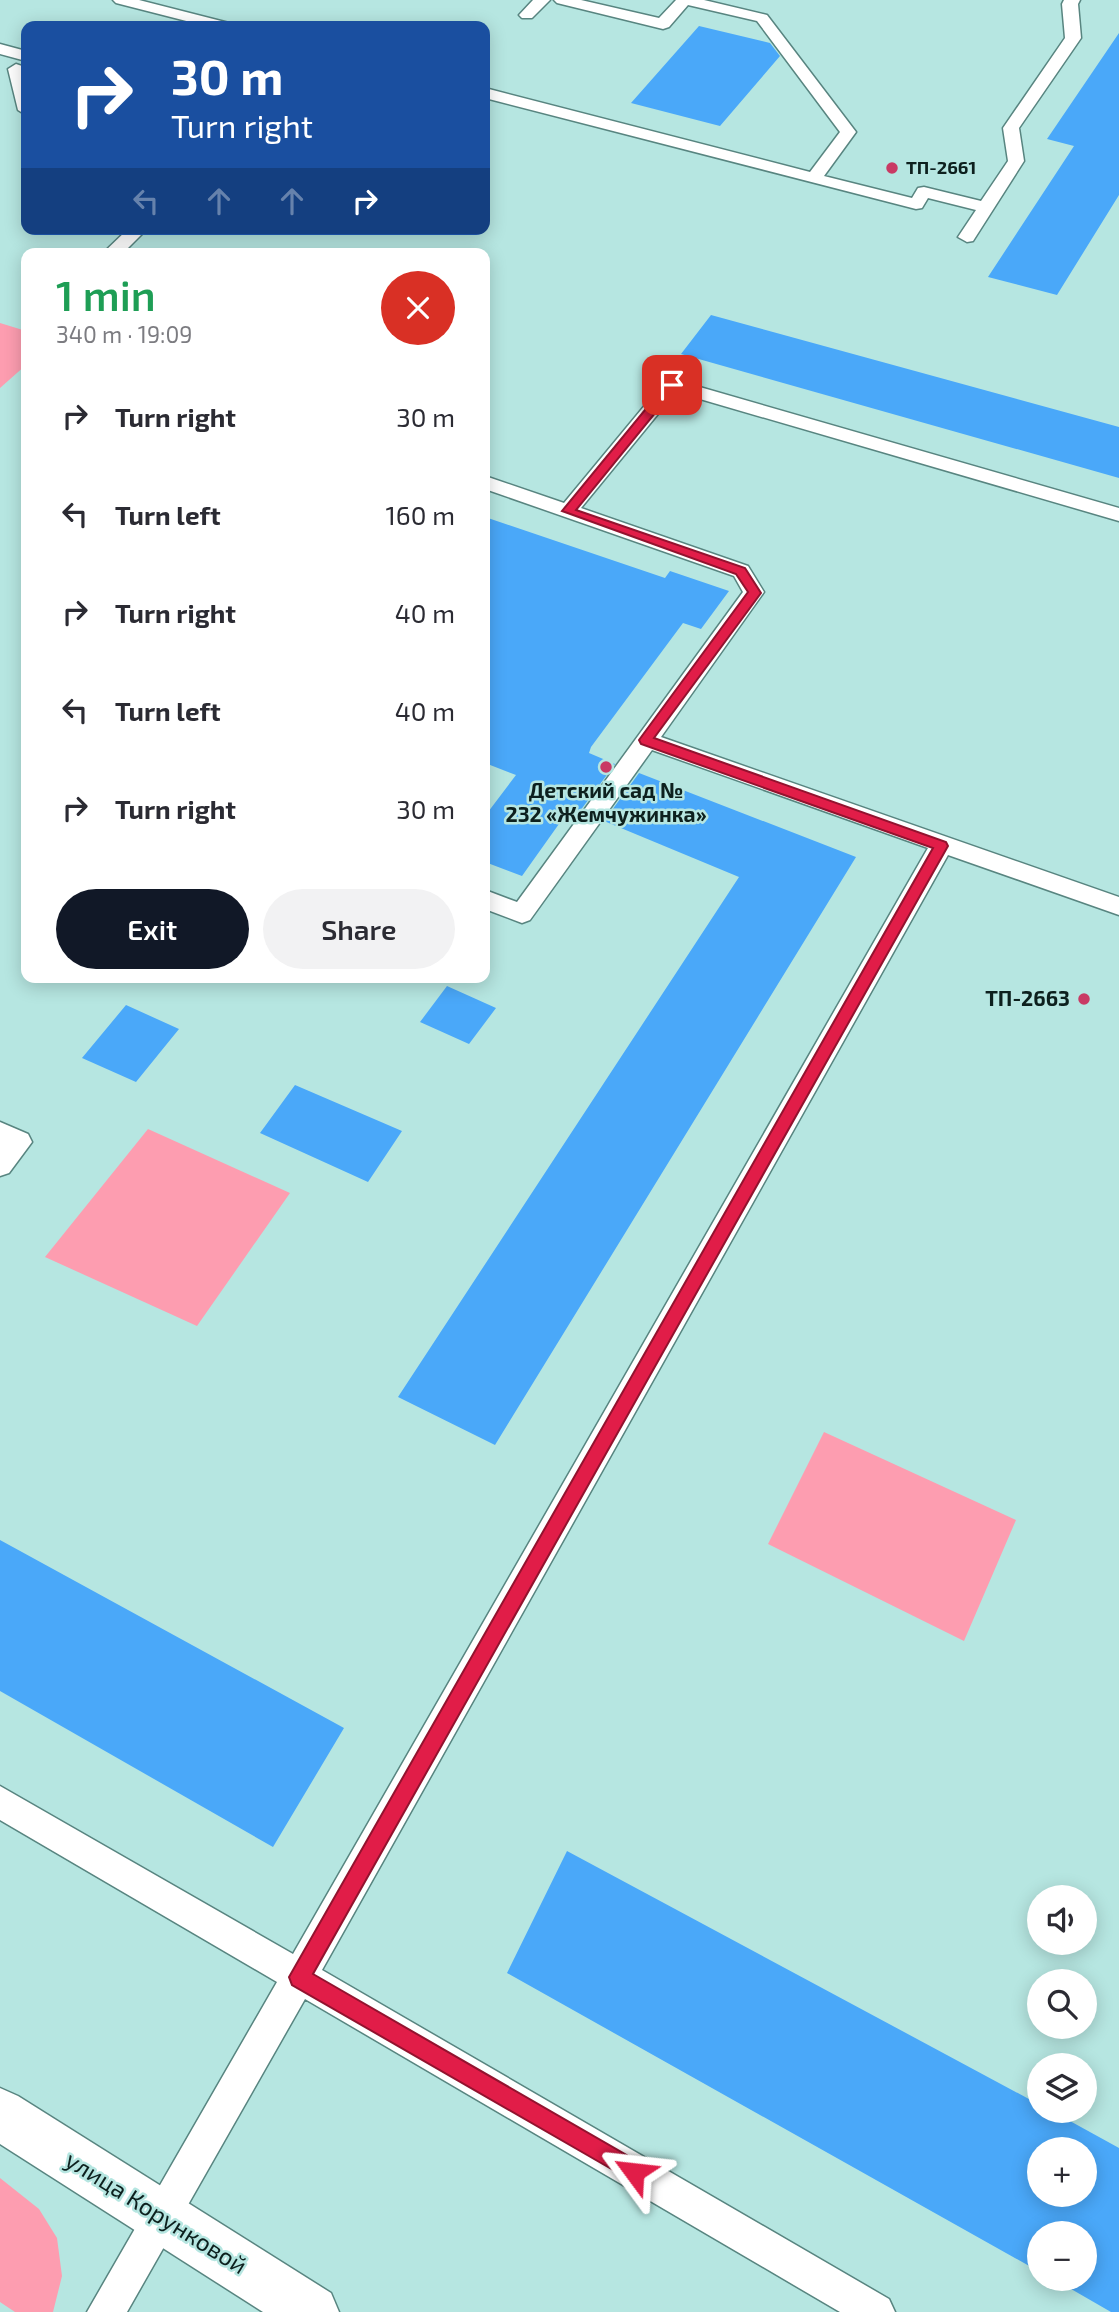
<!DOCTYPE html>
<html lang="en">
<head>
<meta charset="utf-8">
<style>
  :root { --surface:#fff; --page:#f2f2f3; --text:#2b2b33; --muted:#7c7c81; --accent:#111827 }
  body { margin:0; font-family:"Exo 2",sans-serif; background:var(--page); color:var(--text); height:100vh; display:flex; flex-direction:column; font-size:26px; white-space:nowrap }
  * { box-sizing:border-box; margin:0 }
  p { font-size:23px; color:var(--muted) }
  .icon { flex:none; width:38px; height:38px; fill:none; stroke:currentColor; stroke-width:2; stroke-linecap:round; stroke-linejoin:round }
  .map { position:relative; flex:1; overflow:hidden }
  .side { position:absolute; left:21px; top:248px; width:469px; height:735px; display:flex; flex-direction:column; background:var(--surface); border-radius:14px; box-shadow:0 4px 18px #0003 }
  .side>* { flex:none }
  .guide { position:absolute; left:21px; top:21px; width:469px; height:214px; border-radius:14px; box-shadow:0 4px 18px #0003; background:#1a4fa0; color:#fff; overflow:hidden }
  .tools { position:absolute; left:1027px; top:1885px; display:grid; gap:14px }
  .tools a { display:grid; place-items:center; width:70px; height:70px; border-radius:50%; background:var(--surface); box-shadow:0 4px 18px #0003; font-size:35px }
  .pin { position:absolute; display:grid; place-items:center; width:60px; height:60px; color:#fff; margin:-30px; border-radius:14px; box-shadow:0 4px 10px #0006 }
  .me { position:absolute; width:77px; margin:-38px; rotate:300deg; stroke-linejoin:round; filter:drop-shadow(0 0 5px #0008) }
  .turn { display:flex; align-items:center; gap:24px; height:147px; padding:0 35px; font-size:32px }
  .turn .icon { width:91px; height:91px; stroke-width:2.5 }
  .turn b { display:block; font-size:49px; line-height:60px }
  .lanes { display:flex; align-items:center; height:66px; padding:0 35px; background:#0003; justify-content:center; gap:35px; direction:ltr }
  .lanes .off { opacity:.35 }
  .round { display:grid; place-items:center; flex:none; width:74px; height:74px; border-radius:37px; background:var(--page) }
  .head { display:flex; align-items:center; justify-content:space-between; height:119px; padding:0 35px }
  h1 { font-size:42px; font-weight:600; line-height:52px; color:#1e9e55 }
  .cta { display:flex; gap:14px; margin-top:auto; padding:14px 35px }
  .cta a { flex:1; height:80px; border-radius:42px; background:var(--accent); color:#fff; font-size:28px; font-weight:600; line-height:80px; text-align:center }
  .cta a+a { background:var(--page); color:var(--text) }
  ul { padding:0; list-style:none }
  li { display:flex; align-items:center; gap:21px; height:98px; padding:0 35px }
  li div { flex:1 }
  li b { display:block; font-size:26px }
  li em { font-style:normal }
  .map>svg:first-child { display:block }
  .green { fill:#fd9db0 }
  .building { fill:#4aa8f9; fill-rule:evenodd }
  .lines { fill:none; stroke-linecap:round; stroke-linejoin:round }
  .lane-casing { stroke:#588580; stroke-width:3 }
  .street-casing { stroke:#588580; stroke-width:3 }
  .lane { fill:#fff; fill-rule:evenodd }
  .street { fill:#fff; fill-rule:evenodd }
  .route { fill:#e11d48; stroke:#92132f; stroke-width:2 }
  .poi-dot { fill:#c93a64; stroke:#b6e6e1; stroke-width:2.5 }
  .labels { text-anchor:middle; stroke-width:5; stroke-linejoin:round; paint-order:stroke }
  .far-poi-label { font-size:18px; font-weight:bold; fill:#0d201e; stroke:#b6e6e1; text-anchor:start }
  .poi-label { font-size:21px; font-weight:bold; fill:#0d201e; stroke:#b6e6e1 }
  .near-street-label { font-size:24px; fill:#0d201e; stroke:#b6e6e1 }
</style>
</head>
<body>
<div class="map">
<svg width="1119" height="2312" viewBox="0 0 1119 2312">
  <rect width="100%" height="100%" fill="#b6e6e1"/>
  <path class="green" d="M 0,323 L 26,331 L 26,365 L 0,388 Z
    M 148,1129 L 290,1193 L 197,1326 L 45,1257 Z
    M 824,1432 L 1016,1520 L 964,1641 L 768,1544 Z
    M 0,2178 L 39,2209 L 57,2238 L 62,2276 L 53,2312 L 15,2312 L 0,2302 Z"/>
  <path class="building" d="M 699,26 L 770,43 L 780,56 L 720,126 L 631,103 Z
    M 1119,33 L 1119,195 L 1057,295 L 988,277 L 1074,146 L 1047,139 Z
    M 711,315 L 1119,427 L 1119,478 L 681,354 Z
    M 485,517 L 665,578 L 670,571 L 729,591 L 701,629 L 683,623 L 591,747 L 589,753 L 615,764 L 580,811 L 571,807 L 522,876 L 485,862 L 485,816 L 516,775 L 485,763 Z
    M 639,773 L 856,857 L 495,1445 L 398,1397 L 739,877 L 604,821 Z
    M 447,986 L 496,1008 L 469,1044 L 420,1022 Z
    M 126,1005 L 179,1029 L 136,1082 L 82,1058 Z
    M 295,1085 L 402,1131 L 368,1182 L 260,1133 Z
    M 0,1540 L 344,1728 L 273,1847 L 0,1691 Z
    M 567,1851 L 1040,2105 L 1040,2110 L 1050,2110 L 1119,2148 L 1119,2312 L 1111,2312 L 1052,2278 L 1085,2278 L 1085,2233 L 1040,2233 L 1040,2272 L 507,1973 ZM 1040,2149 L 1085,2149 L 1085,2194 L 1040,2194 Z"/>
  <g class="lines">
    <g class="lane-casing">
      <path id="lane" d="M 113,0 L 139,0 L 229,23 L 231,26 L 206,26 L 116,3 Z
        M 533,0 L 550,0 L 532,18 L 522,18 L 519,15 Z
        M 554,0 L 581,0 L 659,18 L 676,0 L 704,0 L 767,15 L 856,132 L 824,176 L 912,198 L 918,188 L 924,187 L 981,201 L 1008,161 L 1003,128 L 1065,38 L 1062,4 L 1064,0 L 1080,0 L 1078,4 L 1081,38 L 1019,128 L 1024,161 L 973,241 L 967,242 L 958,237 L 976,210 L 928,198 L 922,208 L 916,209 L 485,98 L 485,88 L 810,172 L 840,132 L 757,21 L 688,5 L 669,27 L 663,29 L 557,3 Z
        M 0,44 L 26,51 L 26,61 L 0,54 Z
        M 16,64 L 22,66 L 26,78 L 26,115 L 18,110 L 8,69 Z
        M 128,229 L 147,229 L 122,254 L 102,254 Z
        M 672,379 L 1119,508 L 1119,521 L 676,392 L 581,508 L 748,566 L 764,592 L 661,737 L 1119,897 L 1119,915 L 948,855 L 322,1970 L 889,2299 L 895,2312 L 840,2312 L 305,1999 L 127,2312 L 87,2312 L 277,1982 L 0,1820 L 0,1786 L 293,1954 L 928,848 L 652,750 L 530,920 L 522,923 L 485,909 L 485,890 L 517,902 L 743,592 L 734,576 L 485,489 L 485,476 L 564,503 L 665,381 Z
        M 0,1122 L 28,1134 L 32,1142 L 9,1173 L 0,1176 Z"/>
    </g>
    <g class="street-casing">
      <path id="street" d="M 0,2088 L 18,2096 L 331,2293 L 339,2312 L 263,2312 L 0,2144 Z"/>
    </g>
    <use href="#lane" class="lane"/>
    <use href="#street" class="street"/>
  </g>
  <path class="route" d="M 668,382 L 678,385 L 576,510 L 745,568 L 761,593 L 654,738 L 946,842 L 948,846 L 313,1974 L 642,2164 L 645,2172 L 642,2179 L 634,2182 L 292,1985 L 289,1977 L 933,848 L 641,744 L 639,740 L 748,592 L 736,574 L 562,511 Z"/>
  <g class="poi-dot">
    <circle cx="892" cy="168" r="7"/>
    <circle cx="606" cy="767" r="7"/>
    <circle cx="1084" cy="999" r="7"/>
  </g>
  <g class="labels">
    <g class="far-poi-label">
      <text x="906" y="174">ТП-2661</text>
    </g>
    <g class="poi-label">
      <text x="606" y="798">Детский сад №<tspan x="606" dy="24">232 «Жемчужинка»</tspan></text>
      <text x="1070" y="1006" text-anchor="end">ТП-2663</text>
    </g>
    <g class="near-street-label">
      <text transform="translate(156 2213) rotate(32)" y="8">улица Корунковой</text>
    </g>
  </g>
</svg>
<div class="tools">
<a><svg class="icon" aria-label="sound" viewBox="0 0 24 24"><path d="M4 9h4l5-4v14l-5-4H4zM17 9q2 3 0 6"/></svg></a>
<a><svg class="icon" aria-label="search" viewBox="0 0 24 24"><circle cx="10" cy="10" r="6"/><path d="M15 15l6 6"/></svg></a>
<a><svg class="icon" aria-label="layers" viewBox="0 0 24 24"><path d="M12 4l9 5-9 5-9-5zM3 14l9 5 9-5"/></svg></a>
<a>+</a>
<a>−</a>
</div>
<div class="pin" style="left:672px;top:385px;background:#d93025"><svg class="icon" aria-label="arrive" viewBox="0 0 24 24"><path d="M6 21V4h12l-3 4 3 4H6"/></svg></div>
<svg class="me" style="left:634px;top:2172px" viewBox="-20 -20 40 40"><path d="M0-17L14 15 0 8-14 15z" fill="#e11d48" stroke="#fff" stroke-width="4"/></svg>
<div class="guide">
<div class="turn"><svg class="icon" aria-label="right" viewBox="0 0 24 24"><path d="M7 20v-9h11M14 6l5 5-5 5"/></svg><div><b>30 m</b>Turn right</div></div>
<div class="lanes"><svg class="icon off" aria-label="left" viewBox="0 0 24 24"><path d="M17 20v-9H6M10 6l-5 5 5 5"/></svg><svg class="icon off" aria-label="ahead" viewBox="0 0 24 24"><path d="M12 20V5M6 11l6-6 6 6"/></svg><svg class="icon off" aria-label="ahead" viewBox="0 0 24 24"><path d="M12 20V5M6 11l6-6 6 6"/></svg><svg class="icon" aria-label="right" viewBox="0 0 24 24"><path d="M7 20v-9h11M14 6l5 5-5 5"/></svg></div>
</div>
<section class="side">
<div class="head"><div><h1>1 min</h1><p>340 m · 19:09</p></div><a class="round" style="background:#d93025;color:#fff"><svg class="icon" aria-label="close" viewBox="0 0 24 24"><path d="M6 6l12 12M18 6L6 18"/></svg></a></div>
<ul>
<li><svg class="icon" aria-label="right" viewBox="0 0 24 24"><path d="M7 20v-9h11M14 6l5 5-5 5"/></svg><div><b>Turn right</b></div><em>30 m</em></li>
<li><svg class="icon" aria-label="left" viewBox="0 0 24 24"><path d="M17 20v-9H6M10 6l-5 5 5 5"/></svg><div><b>Turn left</b></div><em>160 m</em></li>
<li><svg class="icon" aria-label="right" viewBox="0 0 24 24"><path d="M7 20v-9h11M14 6l5 5-5 5"/></svg><div><b>Turn right</b></div><em>40 m</em></li>
<li><svg class="icon" aria-label="left" viewBox="0 0 24 24"><path d="M17 20v-9H6M10 6l-5 5 5 5"/></svg><div><b>Turn left</b></div><em>40 m</em></li>
<li><svg class="icon" aria-label="right" viewBox="0 0 24 24"><path d="M7 20v-9h11M14 6l5 5-5 5"/></svg><div><b>Turn right</b></div><em>30 m</em></li>
</ul>
<div class="cta"><a>Exit</a><a>Share</a></div>
</section>
</div>
</body>
</html>
